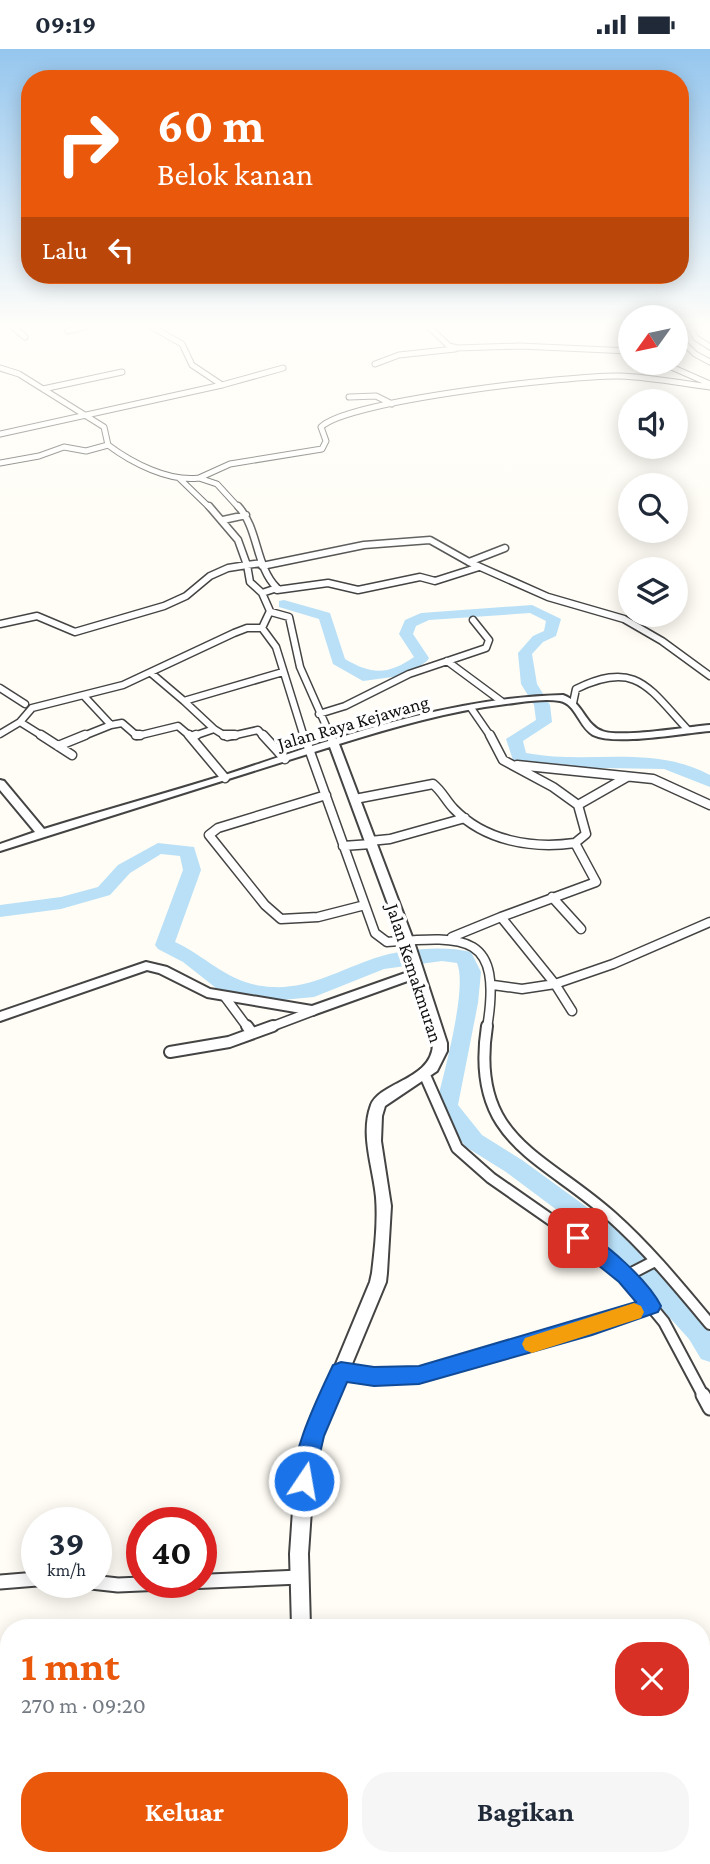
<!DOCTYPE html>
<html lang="id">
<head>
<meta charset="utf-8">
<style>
  :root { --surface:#fff; --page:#f6f6f7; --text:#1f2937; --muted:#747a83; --accent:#ea580c }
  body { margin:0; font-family:"Crimson Pro",serif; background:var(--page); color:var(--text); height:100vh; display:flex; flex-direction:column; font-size:26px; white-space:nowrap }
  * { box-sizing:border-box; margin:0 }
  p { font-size:23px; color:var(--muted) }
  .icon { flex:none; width:38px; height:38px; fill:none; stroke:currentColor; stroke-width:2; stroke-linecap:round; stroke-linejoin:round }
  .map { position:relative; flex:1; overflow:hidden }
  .details { position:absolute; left:0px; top:1570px; width:710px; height:247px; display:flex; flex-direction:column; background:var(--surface); border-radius:28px 28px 0 0; box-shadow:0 4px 18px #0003 }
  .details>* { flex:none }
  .guide { position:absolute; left:21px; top:21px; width:668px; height:214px; border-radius:28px; box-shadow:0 4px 18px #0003; background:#ea580c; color:#fff; overflow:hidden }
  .needle { width:46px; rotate:237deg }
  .tools { position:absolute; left:618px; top:256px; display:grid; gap:14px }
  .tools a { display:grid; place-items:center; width:70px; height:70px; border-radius:50%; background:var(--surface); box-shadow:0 4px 18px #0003; font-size:35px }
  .speed { position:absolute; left:21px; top:1458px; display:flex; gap:14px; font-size:35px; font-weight:700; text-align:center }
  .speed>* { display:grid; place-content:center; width:91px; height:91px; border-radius:50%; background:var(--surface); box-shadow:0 4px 18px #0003; line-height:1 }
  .speed small { font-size:18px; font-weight:400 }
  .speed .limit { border:10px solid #d22; background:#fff; color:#111 }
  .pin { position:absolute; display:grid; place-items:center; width:60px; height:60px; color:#fff; margin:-30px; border-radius:14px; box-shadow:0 4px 10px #0006 }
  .me { position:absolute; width:77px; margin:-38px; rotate:12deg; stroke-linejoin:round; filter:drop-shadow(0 0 5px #0008) }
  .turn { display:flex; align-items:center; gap:24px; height:147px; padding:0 21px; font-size:32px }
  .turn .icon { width:91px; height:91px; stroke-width:2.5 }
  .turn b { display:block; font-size:49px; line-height:60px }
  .then { display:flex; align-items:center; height:66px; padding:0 21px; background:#0003; gap:14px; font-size:26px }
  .round { display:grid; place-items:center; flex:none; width:74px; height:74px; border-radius:28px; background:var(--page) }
  .head { display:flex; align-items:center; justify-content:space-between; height:119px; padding:0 21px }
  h1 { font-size:42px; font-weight:700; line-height:52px; color:var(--accent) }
  .primary-button { display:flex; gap:14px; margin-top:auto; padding:14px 21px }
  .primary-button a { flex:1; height:80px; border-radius:28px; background:var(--accent); color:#fff; font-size:28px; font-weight:700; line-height:80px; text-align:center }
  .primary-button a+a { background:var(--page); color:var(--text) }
  .status { display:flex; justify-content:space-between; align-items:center; height:49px; padding:0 35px; background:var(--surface); direction:ltr }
  .status svg { height:19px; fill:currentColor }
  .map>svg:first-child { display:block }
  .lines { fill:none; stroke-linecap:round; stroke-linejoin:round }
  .river { fill:#b9e0f7; fill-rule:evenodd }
  .minor-far4-casing { stroke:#444; stroke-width:7 }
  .minor-far3-casing { stroke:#444; stroke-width:9 }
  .minor-far2-casing { stroke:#444; stroke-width:11 }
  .minor-far1-casing { stroke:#444; stroke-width:14 }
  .minor-casing { stroke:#444; stroke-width:17 }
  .tertiary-casing { stroke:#444; stroke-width:4 }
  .minor-far4 { stroke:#fff; stroke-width:5 }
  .minor-far3 { stroke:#fff; stroke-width:6 }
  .minor-far2 { stroke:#fff; stroke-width:8 }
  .minor-far1 { stroke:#fff; stroke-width:10 }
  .minor { stroke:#fff; stroke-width:13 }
  .tertiary { fill:#fff; fill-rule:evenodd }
  .route { fill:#1a73e8; stroke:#114b97; stroke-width:2 }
  .slow { fill:#f59e0b }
  .labels { text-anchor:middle; stroke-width:7; stroke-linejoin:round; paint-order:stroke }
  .street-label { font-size:19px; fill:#111; stroke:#fff }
</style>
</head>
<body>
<div class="status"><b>09:19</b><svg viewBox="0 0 49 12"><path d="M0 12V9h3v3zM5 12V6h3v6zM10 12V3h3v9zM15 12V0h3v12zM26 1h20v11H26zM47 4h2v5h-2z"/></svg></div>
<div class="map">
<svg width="710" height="1815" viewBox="0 0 710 1815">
  <rect width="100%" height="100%" fill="#fffdf5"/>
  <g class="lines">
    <path class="river" d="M 284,551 L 330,564 L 345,610 C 372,626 388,626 414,608 L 399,585 L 405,571 L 421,564 L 532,556 L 561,570 L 556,587 L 543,593 L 532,605 L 537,635 L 550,656 L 552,673 L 523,692 L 526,704 C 588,716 652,695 710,726 L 710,738 L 664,720 L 543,718 L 513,711 L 506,690 L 536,671 L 534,656 L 521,635 L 518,604 L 533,587 L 544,582 L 546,572 L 530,564 L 429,571 L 416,577 L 413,585 L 429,609 L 427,612 L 407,626 L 363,632 L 333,615 L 319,570 L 279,558 L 279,552 Z
      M 158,794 L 194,798 L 201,821 L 175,893 C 211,910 229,936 272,938 C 309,940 340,921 375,909 C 402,900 443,896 471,903 L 481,923 L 478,954 L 458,1056 L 482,1086 L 522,1111 L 621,1183 L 707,1274 L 710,1280 L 710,1313 L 701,1310 L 689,1290 L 605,1197 L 506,1123 L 466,1098 L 439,1063 L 436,1057 C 443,1027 468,939 457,914 L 442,912 L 384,920 L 314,948 L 271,952 L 216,939 L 183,913 L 158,900 L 155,896 L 183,821 L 180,807 L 161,805 L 130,824 L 110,846 L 61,860 L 0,868 L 0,856 L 61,848 L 98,838 L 118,816 Z"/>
    <g class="minor-far4-casing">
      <path id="minor-far4" d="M 13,278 L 25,288
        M 152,278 L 182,295 L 192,316 L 222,336
        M 429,278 L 449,297 L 457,299 L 520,297 L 630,302
        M 694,278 L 691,280 L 696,289 L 710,298
        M 68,282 L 85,278
        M 676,286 L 695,305 L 710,313
        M 660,313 L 710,335
        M 375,315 L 399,306 L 455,300
        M 0,319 L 19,325 L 104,378 L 108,396 C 132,414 169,433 199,429
        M 43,340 L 122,323
        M 349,348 L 376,347 L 392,355
        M 0,385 L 222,336 L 283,319
        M 0,414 L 39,407 L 64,398 L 86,402 L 108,396
        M 179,429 L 210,459
        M 239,459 L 217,435 L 199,429 L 230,415 L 322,400 L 326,392 L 321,378 C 348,351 574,326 620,327 C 649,328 680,334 710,338"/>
    </g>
    <g class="minor-far3-casing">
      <path id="minor-far3" d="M 238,457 C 259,480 255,517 277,539 L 262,544 L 270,562 L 262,579 L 276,598 L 304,688
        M 223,471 L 246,466
        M 469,513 L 505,499
        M 262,514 L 247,516 L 250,533 L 262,544
        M 262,517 L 364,496 L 430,491 L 469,513 L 548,548 L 624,570 L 662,592 L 710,627
        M 277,541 L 328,534 L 358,541 L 420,528 L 435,532 L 479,518
        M 271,563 L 289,568 L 300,618 L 331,688
        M 0,575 L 37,567 L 75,583 L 164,557 L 186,547 L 210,527 L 228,519 L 247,516 L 238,491 L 209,457
        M 447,612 L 501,652
        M 151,624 L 184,652 L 283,623
        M 0,639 L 25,655
        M 84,647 L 111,676 L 122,674 L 137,687 L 178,677 L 191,688
        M 184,652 L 214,680
        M 573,654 L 576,640 C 636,611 648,638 687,680
        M 471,659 L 491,688
        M 319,665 L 345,657 L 409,625 L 486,599 L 489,591 L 473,571
        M 20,673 L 44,688
        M 0,685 L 20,673 L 32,659 L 123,636 L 234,584 L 247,579 L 262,579
        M 81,688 L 111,676
        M 191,688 L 214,680 L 227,688
        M 227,688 L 258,681 L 264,688"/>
    </g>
    <g class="minor-far2-casing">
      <path id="minor-far2" d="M 41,686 L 72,706
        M 136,686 L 140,686
        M 189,686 L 225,729
        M 224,686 L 235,686
        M 263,686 L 285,710
        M 304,686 L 375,884 L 387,893 C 465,887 503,883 487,979
        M 330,686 L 334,695
        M 490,686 L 503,711 L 553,738 L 578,756 L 586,785 L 575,794 L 596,833 L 501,868 L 555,935 L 522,940 L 493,936
        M 191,688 L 196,686
        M 58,697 L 85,686
        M 517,716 L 653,730 L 710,756
        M 326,746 L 218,779 L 209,786 L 265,856 L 281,870 L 318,868 L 365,856
        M 355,750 L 433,735 C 442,742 446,752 454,760 C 485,792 532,800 575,794
        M 578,756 L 627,728
        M 370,792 L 390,790 L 465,769
        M 343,797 L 371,795
        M 552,848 L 581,880
        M 452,888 L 501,868
        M 225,948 L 248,979
        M 572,962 L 555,935 L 613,915 L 710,873
        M 268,979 L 313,962"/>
    </g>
    <g class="minor-far1-casing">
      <path id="minor-far1" d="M 247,977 L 252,984
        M 487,977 C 469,1092 543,1106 612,1168 C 648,1200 679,1238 710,1275
        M 170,1003 L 229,993 L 273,977
        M 424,1024 L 457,1099 L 491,1129 L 600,1205 L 626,1227 L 664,1273 L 704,1348
        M 626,1227 L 655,1212
        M 341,1322 L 374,1327 L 419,1326 L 612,1272 L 650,1257"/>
    </g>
    <g class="minor-casing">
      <path id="minor" d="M 703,1346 L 710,1359
        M 0,1533 L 37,1530
        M 91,1533 L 118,1536 L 300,1528"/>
    </g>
    <g class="tertiary-casing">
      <path id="tertiary" d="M 563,646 C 583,653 585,676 602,682 C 620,689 687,678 710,676 L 710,682 C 683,684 615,697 593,686 C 579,678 576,655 560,652 C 543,649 523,653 506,655 C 449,662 394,678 339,695 L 414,893 L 447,994 L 447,1002 L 437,1022 L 385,1057 L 382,1067 L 381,1092 L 391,1157 L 387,1224 L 386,1233 L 322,1387 L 313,1432 L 308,1505 L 310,1578 L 292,1578 L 290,1505 L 295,1432 L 306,1387 L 370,1233 L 372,1224 C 375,1199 378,1173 376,1148 C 373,1117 360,1086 371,1056 C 381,1032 433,1031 433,994 L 413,930 L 313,966 L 207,948 L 159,924 L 147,921 L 0,972 L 0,963 L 146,913 L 167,918 L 210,940 L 312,957 L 411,922 L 402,893 L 330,698 L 0,802 L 0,795 L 35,783 L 0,741 L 0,731 L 4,732 L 44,780 C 105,761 167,744 228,725 C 337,689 446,649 563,646 Z
        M 295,1808 L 315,1808 L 315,1815 L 295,1815 Z"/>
    </g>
    <use href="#minor-far4" class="minor-far4"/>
    <use href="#minor-far3" class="minor-far3"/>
    <use href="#minor-far2" class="minor-far2"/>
    <use href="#minor-far1" class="minor-far1"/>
    <use href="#minor" class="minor"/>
    <use href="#tertiary" class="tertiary"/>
  </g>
  <linearGradient id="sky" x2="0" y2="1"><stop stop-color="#95c6ee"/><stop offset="0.52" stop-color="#fffefa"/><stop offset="1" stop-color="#fffefa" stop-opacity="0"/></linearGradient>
  <rect width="710" height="532" fill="url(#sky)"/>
  <path class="route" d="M 578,1181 C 604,1190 649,1233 661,1257 L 658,1263 L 592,1286 L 419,1335 L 374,1337 L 347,1333 L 324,1387 L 312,1439 L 304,1442 L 296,1439 C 285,1413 321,1342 333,1316 L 341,1313 L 374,1318 L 419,1317 L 636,1253 L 619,1233 L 572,1195 L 569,1189 L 572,1184 Z"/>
  <path class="slow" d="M 634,1254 L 641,1257 L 644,1263 L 641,1269 L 532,1304 L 525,1301 L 522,1295 L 525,1289 Z"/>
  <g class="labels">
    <g class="street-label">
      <text transform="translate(353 673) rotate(-16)" y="7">Jalan Raya Kejawang</text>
      <text transform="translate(415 924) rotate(72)" y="7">Jalan Kemakmuran</text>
    </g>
  </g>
</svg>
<div class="tools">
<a><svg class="needle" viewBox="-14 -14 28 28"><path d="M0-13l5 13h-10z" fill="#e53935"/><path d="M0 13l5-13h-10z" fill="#747a83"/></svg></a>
<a><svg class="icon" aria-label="sound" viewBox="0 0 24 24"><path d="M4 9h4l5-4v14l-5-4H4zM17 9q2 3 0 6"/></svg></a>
<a><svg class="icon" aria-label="search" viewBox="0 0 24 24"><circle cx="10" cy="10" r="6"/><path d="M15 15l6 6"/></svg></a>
<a><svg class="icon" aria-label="layers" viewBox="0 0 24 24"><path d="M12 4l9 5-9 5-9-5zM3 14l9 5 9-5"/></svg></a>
</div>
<div class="speed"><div>39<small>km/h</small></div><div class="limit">40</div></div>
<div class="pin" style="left:578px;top:1189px;background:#d93025"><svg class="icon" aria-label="arrive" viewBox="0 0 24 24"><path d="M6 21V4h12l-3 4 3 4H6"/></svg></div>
<svg class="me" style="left:304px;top:1432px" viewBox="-20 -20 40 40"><circle r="17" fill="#1a73e8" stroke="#fff" stroke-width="3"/><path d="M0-11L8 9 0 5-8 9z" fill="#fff"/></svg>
<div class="guide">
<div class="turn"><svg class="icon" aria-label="right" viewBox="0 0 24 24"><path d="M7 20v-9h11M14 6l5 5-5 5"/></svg><div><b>60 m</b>Belok kanan</div></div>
<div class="then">Lalu<svg class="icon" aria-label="left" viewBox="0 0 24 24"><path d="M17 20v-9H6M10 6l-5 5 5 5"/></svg></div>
</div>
<section class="details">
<div class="head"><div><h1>1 mnt</h1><p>270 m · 09:20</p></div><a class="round" style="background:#d93025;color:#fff"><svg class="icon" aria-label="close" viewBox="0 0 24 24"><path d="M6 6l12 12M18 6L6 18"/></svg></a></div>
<div class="primary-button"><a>Keluar</a><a>Bagikan</a></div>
</section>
</div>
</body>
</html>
